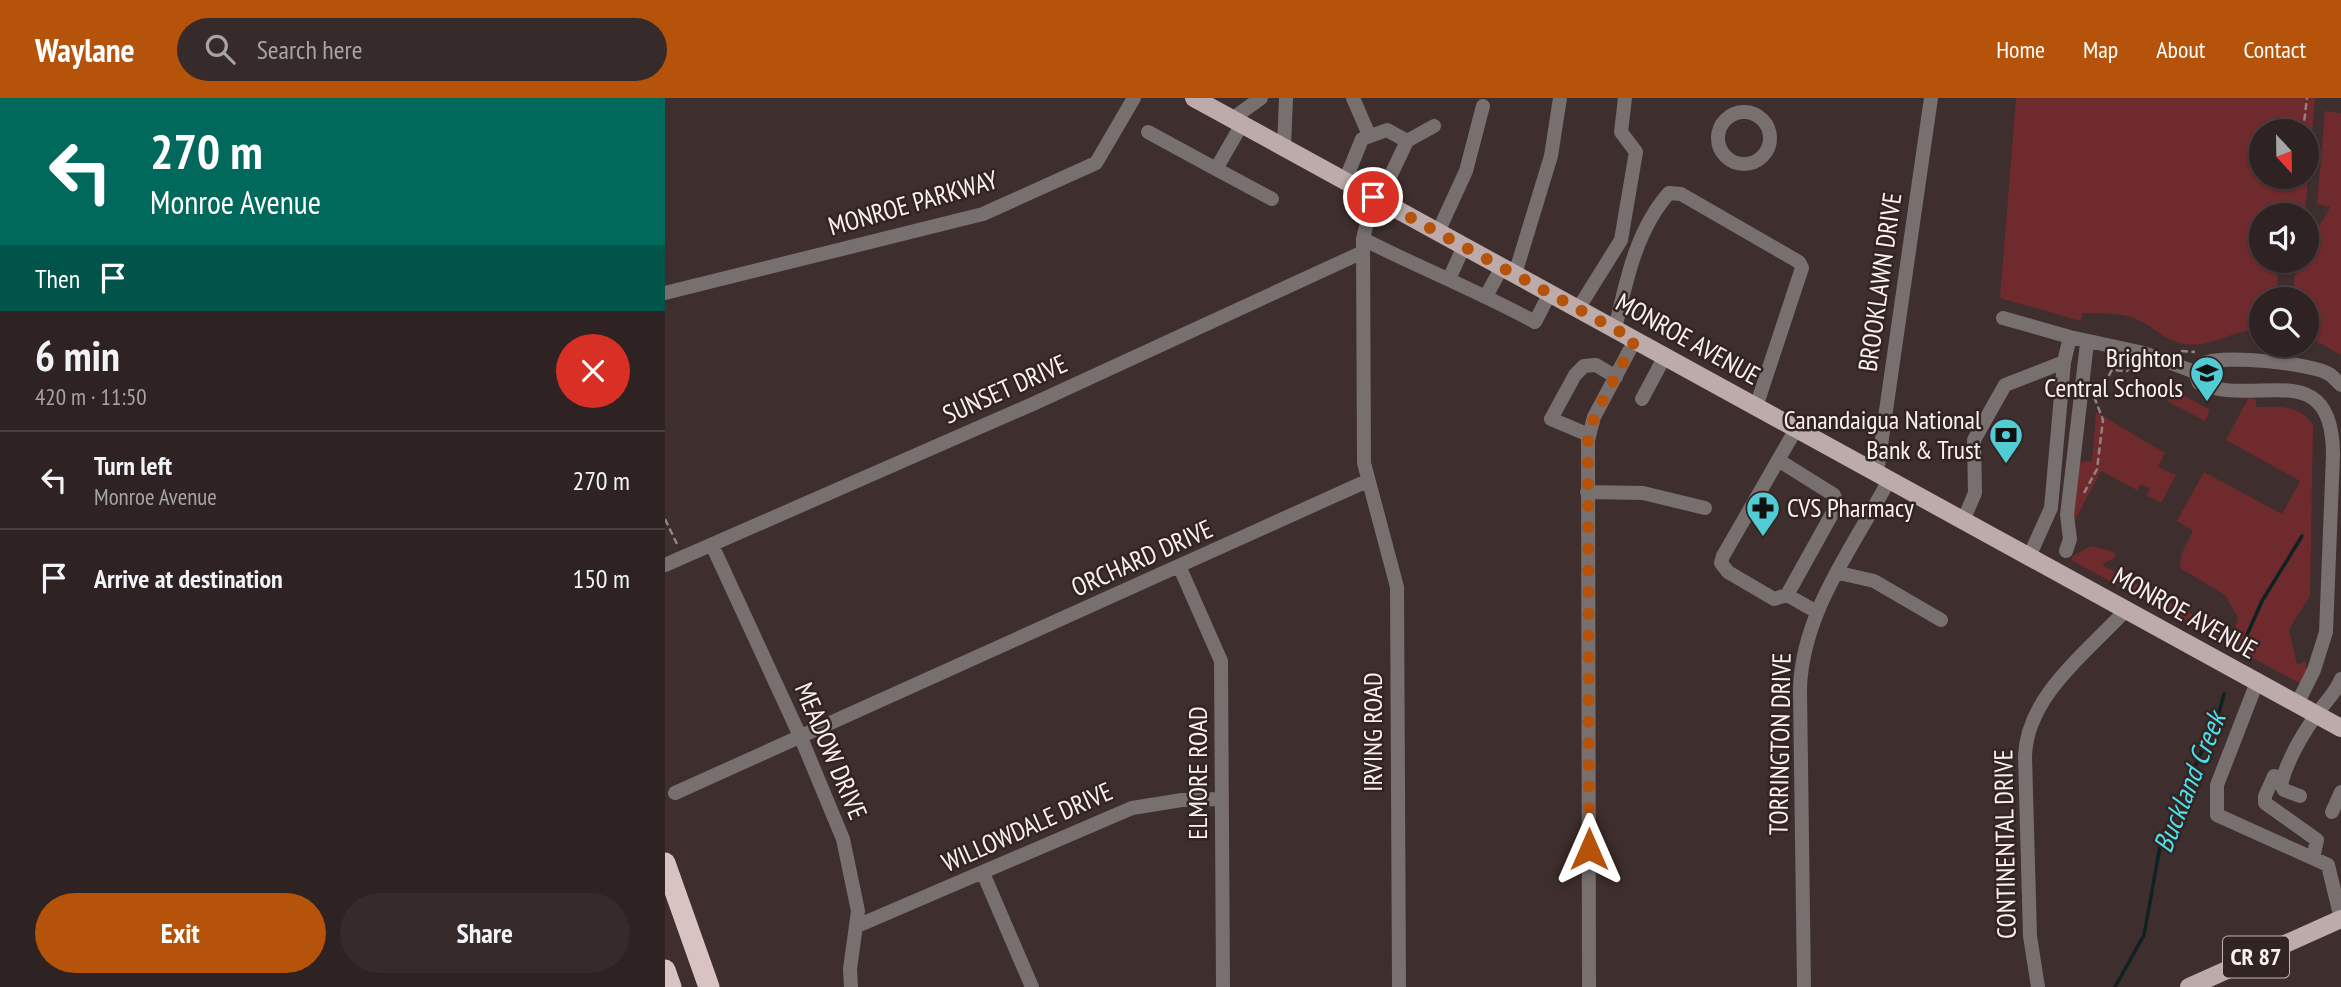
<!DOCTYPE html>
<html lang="en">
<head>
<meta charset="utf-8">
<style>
  :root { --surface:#2e2222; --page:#362a2a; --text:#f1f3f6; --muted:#a7a4a5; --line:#493f40; --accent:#b45309 }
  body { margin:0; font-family:"PT Sans Narrow",sans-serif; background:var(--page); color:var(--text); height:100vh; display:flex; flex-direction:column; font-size:26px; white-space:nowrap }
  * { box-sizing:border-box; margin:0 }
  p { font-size:23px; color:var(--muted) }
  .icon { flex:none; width:38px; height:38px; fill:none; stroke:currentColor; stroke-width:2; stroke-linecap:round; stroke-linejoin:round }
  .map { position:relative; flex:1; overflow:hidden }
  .drawer { display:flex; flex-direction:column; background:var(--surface); width:665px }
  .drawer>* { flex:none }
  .banner { background:#00695c; color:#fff; overflow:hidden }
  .needle { width:46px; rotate:158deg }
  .buttons { position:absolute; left:1584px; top:21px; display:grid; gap:14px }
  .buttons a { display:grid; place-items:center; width:70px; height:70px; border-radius:50%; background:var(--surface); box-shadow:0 2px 5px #0004,0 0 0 2px var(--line); font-size:35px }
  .pin { position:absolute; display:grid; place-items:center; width:60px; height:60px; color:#fff; margin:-30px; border:4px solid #fff; border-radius:50%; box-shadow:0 2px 7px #0007 }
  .me { position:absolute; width:77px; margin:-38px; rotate:0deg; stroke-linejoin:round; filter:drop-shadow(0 0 5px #0008) }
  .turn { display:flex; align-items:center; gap:24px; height:147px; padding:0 35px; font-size:32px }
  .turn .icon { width:91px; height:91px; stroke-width:2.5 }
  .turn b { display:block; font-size:49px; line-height:60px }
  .then { display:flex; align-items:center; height:66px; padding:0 35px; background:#0003; gap:14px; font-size:26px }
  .round { display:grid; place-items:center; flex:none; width:74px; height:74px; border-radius:37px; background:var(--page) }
  .summary { display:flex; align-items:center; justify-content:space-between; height:119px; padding:0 35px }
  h1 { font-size:42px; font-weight:700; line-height:52px }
  .action { display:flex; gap:14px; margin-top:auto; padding:14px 35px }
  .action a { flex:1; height:80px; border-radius:42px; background:var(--accent); color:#fff; font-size:28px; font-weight:700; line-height:80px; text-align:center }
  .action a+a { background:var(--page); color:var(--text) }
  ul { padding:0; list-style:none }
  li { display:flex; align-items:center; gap:21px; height:98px; padding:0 35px; border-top:2px solid var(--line) }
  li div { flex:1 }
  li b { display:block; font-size:26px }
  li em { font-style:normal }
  header { display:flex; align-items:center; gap:42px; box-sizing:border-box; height:98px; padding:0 35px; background:var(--accent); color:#fff }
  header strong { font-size:33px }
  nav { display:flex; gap:38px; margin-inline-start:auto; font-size:24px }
  .search { width:490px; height:63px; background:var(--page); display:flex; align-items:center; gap:18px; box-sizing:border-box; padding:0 24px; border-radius:38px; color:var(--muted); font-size:26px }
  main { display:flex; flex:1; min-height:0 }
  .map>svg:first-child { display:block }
  .green { fill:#6f2a2d; fill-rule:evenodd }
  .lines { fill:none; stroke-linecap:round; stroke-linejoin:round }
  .stream { stroke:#0f2123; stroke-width:3.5 }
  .path { stroke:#918382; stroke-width:2.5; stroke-dasharray:7 3.5; stroke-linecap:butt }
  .minor { stroke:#786f6f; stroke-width:14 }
  .major { stroke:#bdabab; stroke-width:18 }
  .highway { stroke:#d8c3c2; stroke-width:21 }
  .route { stroke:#b45309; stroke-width:12; stroke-dasharray:0 21.6 }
  .labels { text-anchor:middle; stroke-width:5; stroke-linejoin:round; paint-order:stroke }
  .shield { fill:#332424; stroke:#c0b4b4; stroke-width:2 }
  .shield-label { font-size:24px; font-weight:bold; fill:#fcf1f1 }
  .street-label { font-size:26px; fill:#fcf1f1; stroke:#332424 }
  .poi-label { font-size:26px; fill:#fcf1f1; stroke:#332424; text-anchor:end }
  .water-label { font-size:28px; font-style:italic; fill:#4ce1eb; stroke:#332424 }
</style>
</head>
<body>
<header>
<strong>Waylane</strong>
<div class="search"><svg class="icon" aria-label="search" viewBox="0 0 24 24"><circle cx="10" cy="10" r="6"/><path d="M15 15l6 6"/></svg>Search here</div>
<nav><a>Home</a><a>Map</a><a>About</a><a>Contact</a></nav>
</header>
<main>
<section class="drawer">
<div class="banner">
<div class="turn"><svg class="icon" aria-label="left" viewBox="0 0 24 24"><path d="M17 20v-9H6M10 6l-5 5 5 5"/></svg><div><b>270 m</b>Monroe Avenue</div></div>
<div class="then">Then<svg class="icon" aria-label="arrive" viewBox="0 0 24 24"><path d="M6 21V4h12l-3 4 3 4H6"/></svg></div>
</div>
<div class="summary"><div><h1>6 min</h1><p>420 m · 11:50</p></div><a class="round" style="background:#d93025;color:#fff"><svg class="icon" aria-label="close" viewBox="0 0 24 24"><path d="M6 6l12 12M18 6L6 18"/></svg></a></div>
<ul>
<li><svg class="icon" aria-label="left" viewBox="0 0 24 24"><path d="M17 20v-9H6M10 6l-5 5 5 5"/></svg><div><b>Turn left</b><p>Monroe Avenue</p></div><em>270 m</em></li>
<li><svg class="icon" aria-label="arrive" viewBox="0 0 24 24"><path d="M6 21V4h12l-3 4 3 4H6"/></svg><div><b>Arrive at destination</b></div><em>150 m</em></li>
</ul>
<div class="action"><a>Exit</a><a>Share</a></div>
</section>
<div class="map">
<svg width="1676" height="889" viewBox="0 0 1676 889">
  <rect width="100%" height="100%" fill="#3e2e2d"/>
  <path class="green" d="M 1351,0 L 1650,0 L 1640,117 L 1596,117 L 1596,163 L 1614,163 L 1611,201 L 1596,201 L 1596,232 C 1569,230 1548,251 1518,246 C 1499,242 1488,228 1471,221 C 1457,214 1433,216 1417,215 L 1416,223 L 1335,200 ZM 1596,33 L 1642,33 L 1642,79 L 1596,79 Z
    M 1660,13 L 1676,15 L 1676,257 L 1642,238 L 1642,201 L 1628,201 L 1631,163 L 1642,163 C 1642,142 1656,128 1665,109 L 1652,106 Z
    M 1509,292 L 1545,312 L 1540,323 L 1502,303 Z
    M 1584,299 L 1591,302 L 1591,309 C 1614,309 1634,306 1648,327 L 1645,498 L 1624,531 L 1632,567 L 1641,563 L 1641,576 L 1636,586 L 1565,548 L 1573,520 L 1560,497 L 1515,470 L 1516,457 L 1528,433 L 1512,423 L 1539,374 L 1617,416 L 1635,383 L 1561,342 Z
    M 1431,314 L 1500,355 L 1493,369 L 1511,377 L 1496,405 L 1482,398 L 1485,391 L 1476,386 L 1472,392 L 1436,373 L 1408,426 L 1410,364 L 1427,363 Z
    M 1426,448 L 1450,454 L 1450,459 L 1437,467 L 1539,523 L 1549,517 L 1554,528 L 1550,540 L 1406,462 L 1408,458 Z"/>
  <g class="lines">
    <path class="stream" d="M 1577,548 L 1597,503 L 1637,438
      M 1450,889 L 1479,837 L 1496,743 L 1553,618 L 1559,596"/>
    <path class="path" d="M 1638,33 L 1642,0
      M 1516,253 L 1530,254
      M 1419,395 L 1432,371 L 1438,322 L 1430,301 L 1447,272 L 1462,273 L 1468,266
      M 0,421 L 12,446"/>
    <path class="minor" d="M 688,0 L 704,37
      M1053 40a26 26 0 1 1 52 0a26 26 0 1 1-52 0Z
      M 567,21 L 596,0
      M 483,34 L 551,71 L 577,26
      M 619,49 L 621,0
      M 551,71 L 607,101
      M 680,83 L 697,41 L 722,32 L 742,43
      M 708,99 L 698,141 L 699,365 L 732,489 L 734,889
      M 714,102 L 742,43 L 769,28
      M 773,134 L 801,73 L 818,8
      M 698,141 C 755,170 813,193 870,224 L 885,195
      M 850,176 L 886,58 L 895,0
      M 784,181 L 799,148
      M 0,195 L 318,116 L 431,65 L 469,0
      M 821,198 L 837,169
      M 913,211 L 956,142 L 971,54 L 956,34 L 960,0
      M 1338,220 L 1405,239
      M 950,231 C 961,184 971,132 1004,95 L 1016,96 L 1134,164 L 1137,170 L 1091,309
      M 1530,274 C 1532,271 1534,268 1538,266 C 1555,256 1646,265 1664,276 C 1668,278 1672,284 1676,287
      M 977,301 L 1000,258
      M 924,337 L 886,321 L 910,277 L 919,268 L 931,267 L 951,279
      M 1113,362 L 1169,397 L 1172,407 L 1122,497 L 1109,501 L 1063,474 L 1056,465 L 1058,458 L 1131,331
      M 1212,375 L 1266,0
      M 922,394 L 978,395 L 1040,410
      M 1298,423 L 1310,395 L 1309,342 L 1340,287 L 1399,264 L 1405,239 L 1479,255 L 1530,274 L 1534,285 C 1590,311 1668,255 1668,357 L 1661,534 L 1649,572 L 1632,606
      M 47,447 L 136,640 L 178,741 L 193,813 L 185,871 L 186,889
      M 1401,453 L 1405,441 L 1402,417 L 1422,245
      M 1364,459 L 1386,410 L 1399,264
      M 0,467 L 370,305 L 698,154
      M 515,470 L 556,563 L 558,889
      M 1174,475 L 1209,483 L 1276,522
      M 1122,497 L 1152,514
      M 1592,584 L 1552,687 L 1552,717 L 1663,767 L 1676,821
      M 1609,678 L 1600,698 L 1600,705 L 1652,742 L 1648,760
      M 10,695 L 702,383
      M 1635,698 L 1619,692 L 1616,686 C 1622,663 1637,637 1651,617 C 1660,604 1670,596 1676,581
      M 1667,714 L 1676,694
      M 318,775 L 367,889
      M 192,828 L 467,710 L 517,702 L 557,701
      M 924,889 L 923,342 L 929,319 L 970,242
      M 1139,889 L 1135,591 C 1137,514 1189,448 1224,382
      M 1373,889 L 1365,838 L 1360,658 C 1362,598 1422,554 1461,512"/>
    <path class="major" d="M 529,0 L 1676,630
      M 1524,889 L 1676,821"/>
    <path class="highway" d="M 0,765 L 44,889
      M 0,872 L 6,889"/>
  </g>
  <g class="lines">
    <path class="route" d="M 708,99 L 970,242 L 929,319 L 923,342 L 924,751"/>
  </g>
  <defs>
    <g id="school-pin" transform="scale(1.75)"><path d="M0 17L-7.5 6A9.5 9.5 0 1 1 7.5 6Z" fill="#51ccd5" stroke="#332424"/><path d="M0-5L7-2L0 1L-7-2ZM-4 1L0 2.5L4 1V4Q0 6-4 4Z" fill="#111"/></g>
    <g id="bank-pin" transform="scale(1.75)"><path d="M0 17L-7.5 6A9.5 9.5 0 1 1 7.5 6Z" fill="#51ccd5" stroke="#332424"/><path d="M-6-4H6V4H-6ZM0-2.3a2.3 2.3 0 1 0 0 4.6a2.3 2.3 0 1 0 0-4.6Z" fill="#111"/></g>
    <g id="pharmacy-pin" transform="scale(1.75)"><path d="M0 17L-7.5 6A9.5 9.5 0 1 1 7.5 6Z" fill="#51ccd5" stroke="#332424"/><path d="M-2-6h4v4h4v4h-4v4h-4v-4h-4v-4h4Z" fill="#111"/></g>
  </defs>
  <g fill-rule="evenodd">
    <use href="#school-pin" x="1542" y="275"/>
    <use href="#bank-pin" x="1341" y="337"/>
    <use href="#pharmacy-pin" x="1098" y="410"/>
  </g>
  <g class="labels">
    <rect class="shield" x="1558" y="838.5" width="66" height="41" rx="5"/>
    <g class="shield-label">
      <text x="1591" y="867">CR 87</text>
    </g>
    <g class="street-label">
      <text transform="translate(248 105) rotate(-16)" y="9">MONROE PARKWAY</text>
      <text transform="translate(1215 184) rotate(-82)" y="9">BROOKLAWN DRIVE</text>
      <text transform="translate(1023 241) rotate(29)" y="9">MONROE AVENUE</text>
      <text transform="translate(340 291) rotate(-24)" y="9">SUNSET DRIVE</text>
      <text transform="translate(477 460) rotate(-24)" y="9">ORCHARD DRIVE</text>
      <text transform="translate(1520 515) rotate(29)" y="9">MONROE AVENUE</text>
      <text transform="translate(708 634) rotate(-90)" y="9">IRVING ROAD</text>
      <text transform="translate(1115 646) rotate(-89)" y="9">TORRINGTON DRIVE</text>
      <text transform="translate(166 653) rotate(67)" y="9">MEADOW DRIVE</text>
      <text transform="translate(533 675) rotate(-90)" y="9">ELMORE ROAD</text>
      <text transform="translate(362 729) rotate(-24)" y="9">WILLOWDALE DRIVE</text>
      <text transform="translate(1340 746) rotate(-91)" y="9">CONTINENTAL DRIVE</text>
    </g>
    <g class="poi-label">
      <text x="1518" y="269">Brighton<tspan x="1518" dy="30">Central Schools</tspan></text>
      <text x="1316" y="331">Canandaigua National<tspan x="1316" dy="30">Bank &amp; Trust</tspan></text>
      <text x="1122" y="419" text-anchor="start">CVS Pharmacy</text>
    </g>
    <g class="water-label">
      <text transform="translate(1524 684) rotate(-68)" y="10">Buckland Creek</text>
    </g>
  </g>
</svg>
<div class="buttons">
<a><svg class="needle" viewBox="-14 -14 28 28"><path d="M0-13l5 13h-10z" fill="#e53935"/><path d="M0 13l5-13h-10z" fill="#a7a4a5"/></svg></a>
<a><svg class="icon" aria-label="sound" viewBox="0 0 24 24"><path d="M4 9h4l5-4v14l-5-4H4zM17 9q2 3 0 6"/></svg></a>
<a><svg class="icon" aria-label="search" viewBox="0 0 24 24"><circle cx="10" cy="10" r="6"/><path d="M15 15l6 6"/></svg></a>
</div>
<div class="pin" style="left:708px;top:99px;background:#d93025"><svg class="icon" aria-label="arrive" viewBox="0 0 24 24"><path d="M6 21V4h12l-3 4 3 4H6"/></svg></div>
<svg class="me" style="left:924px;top:751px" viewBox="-20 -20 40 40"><path d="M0-17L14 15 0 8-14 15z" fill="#b45309" stroke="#fff" stroke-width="4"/></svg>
</div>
</main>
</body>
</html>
